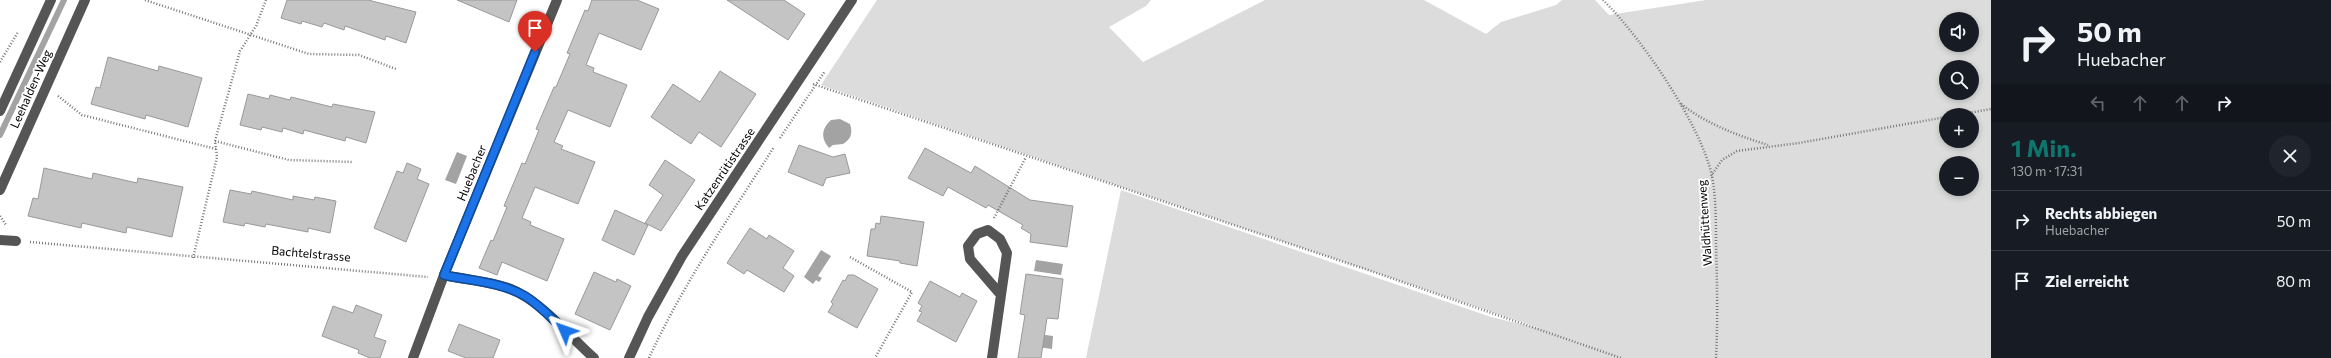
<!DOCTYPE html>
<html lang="de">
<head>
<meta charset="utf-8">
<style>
  :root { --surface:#171b24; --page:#20242c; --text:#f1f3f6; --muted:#9ea1a6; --line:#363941; --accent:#0f766e }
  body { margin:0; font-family:Commissioner,sans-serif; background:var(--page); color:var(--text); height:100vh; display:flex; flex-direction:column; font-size:15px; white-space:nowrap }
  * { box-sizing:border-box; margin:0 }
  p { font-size:13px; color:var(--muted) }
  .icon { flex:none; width:22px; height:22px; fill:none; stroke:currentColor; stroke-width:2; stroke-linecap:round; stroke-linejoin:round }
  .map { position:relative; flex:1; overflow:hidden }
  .sheet { display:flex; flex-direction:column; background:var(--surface); width:340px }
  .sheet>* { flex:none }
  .hud { background:#171b24; color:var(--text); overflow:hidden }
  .controls { position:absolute; left:1939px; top:12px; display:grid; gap:8px }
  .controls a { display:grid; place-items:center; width:40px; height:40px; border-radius:50%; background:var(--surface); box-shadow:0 2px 6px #0003; font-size:20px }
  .pin { position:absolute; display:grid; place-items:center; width:34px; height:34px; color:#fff; margin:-41px -17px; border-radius:50% 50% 50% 0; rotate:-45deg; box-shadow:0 0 4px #0007 }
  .pin .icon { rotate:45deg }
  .me { position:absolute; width:44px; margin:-22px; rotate:313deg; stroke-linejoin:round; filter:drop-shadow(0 0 3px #0008) }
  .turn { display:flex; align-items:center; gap:14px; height:84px; padding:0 20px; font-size:18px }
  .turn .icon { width:52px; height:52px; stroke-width:2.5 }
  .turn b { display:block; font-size:28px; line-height:34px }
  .lanes { display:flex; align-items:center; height:38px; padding:0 20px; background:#0003; justify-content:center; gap:20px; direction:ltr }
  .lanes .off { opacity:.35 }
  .round { display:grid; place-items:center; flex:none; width:42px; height:42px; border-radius:21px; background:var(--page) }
  .head { display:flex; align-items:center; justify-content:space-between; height:68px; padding:0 20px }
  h1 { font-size:24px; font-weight:700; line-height:30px; color:var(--accent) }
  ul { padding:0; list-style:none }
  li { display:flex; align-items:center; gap:12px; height:60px; padding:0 20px; border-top:1px solid var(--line) }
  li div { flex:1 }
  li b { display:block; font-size:15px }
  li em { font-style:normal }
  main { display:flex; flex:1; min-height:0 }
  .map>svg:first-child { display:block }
  .green { fill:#dcdcdc; fill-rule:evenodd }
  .water { fill:#a3a3a3 }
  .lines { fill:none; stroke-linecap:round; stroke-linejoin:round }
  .stream { stroke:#a3a3a3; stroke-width:6 }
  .building { fill:#c4c4c4; stroke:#999 }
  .path { stroke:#777; stroke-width:2.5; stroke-dasharray:1 2; stroke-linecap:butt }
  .minor { stroke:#555; stroke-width:10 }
  .route-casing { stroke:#114b97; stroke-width:10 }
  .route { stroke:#1a73e8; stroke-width:7 }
  .labels { text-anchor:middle; stroke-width:3.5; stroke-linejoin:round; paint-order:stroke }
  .street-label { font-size:12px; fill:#000; stroke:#fff }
</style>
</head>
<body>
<main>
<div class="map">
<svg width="1991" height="358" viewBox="0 0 1991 358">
  <rect width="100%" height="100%" fill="#fff"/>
  <path class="green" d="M 877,0 L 1151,0 L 1146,6 L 1109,27 L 1143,62 L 1265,0 L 1424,0 L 1486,34 L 1501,22 L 1556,5 L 1562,0 L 1595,0 L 1609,15 L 1706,0 L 1991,0 L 1991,358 L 1086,358 L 1121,190 L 1491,317 L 1542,329 L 821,85 ZM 1946,19 L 1972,19 L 1972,45 L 1946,45 ZM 1946,67 L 1972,67 L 1972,93 L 1946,93 ZM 1946,115 L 1972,115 L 1972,141 L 1946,141 ZM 1946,163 L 1972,163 L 1972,189 L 1946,189 Z"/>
  <path class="water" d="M 840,119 L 850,124 C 853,133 851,139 843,144 L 833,145 L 829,148 C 820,138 822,128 831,120 Z
    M 457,152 L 467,156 L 456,184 L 445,180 Z
    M 821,250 L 831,256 L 818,276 L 822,278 L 819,282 L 816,280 L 813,284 L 804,277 Z
    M 1036,260 L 1063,264 L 1061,275 L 1034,271 Z
    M 1024,332 L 1053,336 L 1052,349 L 1023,345 Z"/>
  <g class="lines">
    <path class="stream" d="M 0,135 L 64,0"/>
  </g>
  <path class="building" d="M 287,0 L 368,0 L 416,12 L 406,43 L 386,36 L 385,40 L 345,26 L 344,30 L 324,23 L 322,27 L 302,21 L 301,24 L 281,18 Z
    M 457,0 L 517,0 L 509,22 Z
    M 592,0 L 637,0 L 659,9 L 641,50 L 599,33 L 586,65 L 594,68 L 593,72 L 627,85 L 610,127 L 568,110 L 554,142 L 563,146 L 561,149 L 595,162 L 578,204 L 535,187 L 522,218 L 531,222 L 530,225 L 564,239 L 547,281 L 502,262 L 497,275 L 479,268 L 491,240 L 493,241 L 507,207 L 504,206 L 522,163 L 525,164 L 539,130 L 536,129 L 554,87 L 556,87 L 570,54 L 567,53 L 585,10 L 588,11 Z
    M 727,0 L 784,0 L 805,14 L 788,40 Z
    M 108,57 L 158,71 L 159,66 L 202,78 L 188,127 L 146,115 L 145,119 L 91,104 L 96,87 L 100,88 Z
    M 720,71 L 756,94 L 721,147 L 699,132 L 691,144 L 651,117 L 673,84 L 700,102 Z
    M 248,94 L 269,99 L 270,95 L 290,100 L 291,97 L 332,107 L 333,104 L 375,112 L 366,143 L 346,137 L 345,141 L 304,130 L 303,134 L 283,128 L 282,132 L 262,127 L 261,130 L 240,125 Z
    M 799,145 L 833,157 L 845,154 L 850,173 L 826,178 L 823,186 L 788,172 Z
    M 925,148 L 971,173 L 975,166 L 1030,200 L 1073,206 L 1067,247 L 1030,242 L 1031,234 L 1021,228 L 1023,225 L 988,205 L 986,208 L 948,187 L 943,196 L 908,178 Z
    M 665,160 L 695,180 L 661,231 L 645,223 L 663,195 L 649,185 Z
    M 407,163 L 421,169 L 417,179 L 429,184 L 406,242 L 374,228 L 397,171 L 403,173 Z
    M 44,168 L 92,179 L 93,173 L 137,183 L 138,178 L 183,187 L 172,237 L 127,227 L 126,233 L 82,223 L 81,228 L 28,216 L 33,198 L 38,199 Z
    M 230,190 L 251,194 L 252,191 L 293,200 L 293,196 L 314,200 L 315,197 L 336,201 L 330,233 L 308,228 L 308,232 L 266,224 L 265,227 L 245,223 L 244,226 L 223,222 Z
    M 615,210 L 648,225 L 634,255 L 602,240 Z
    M 881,216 L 924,222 L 917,266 L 900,263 L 900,261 L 867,256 L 871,229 L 875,229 L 876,223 L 880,224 Z
    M 750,228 L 767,239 L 769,235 L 794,251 L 783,268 L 794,276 L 784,292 L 747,270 L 744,274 L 727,263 Z
    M 594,272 L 616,282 L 617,279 L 631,286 L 610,330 L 575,314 Z
    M 1026,274 L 1063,279 L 1058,319 L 1047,318 L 1041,358 L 1018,358 L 1025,315 L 1020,314 Z
    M 848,275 L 854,275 L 878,289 L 857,328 L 828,312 L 833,304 L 831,302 L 843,280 L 845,281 Z
    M 930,281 L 960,297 L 962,293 L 977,301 L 956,342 L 917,321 L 922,312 L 919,311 L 922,306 L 918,303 Z
    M 356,305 L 382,315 L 374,337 L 386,341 L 380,358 L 370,358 L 358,353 L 359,350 L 322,336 L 333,306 L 353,313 Z
    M 459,324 L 500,340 L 493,358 L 466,358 L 448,351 Z"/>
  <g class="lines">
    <path class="path" d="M 145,0 L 309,54 L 359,55 L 396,69
      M 1603,0 C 1641,37 1701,125 1712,176 C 1716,198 1716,221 1716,243 C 1717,281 1718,320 1716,358
      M 0,62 L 18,32
      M 813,84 L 1368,270 L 1621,358
      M 58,96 L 82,115 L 216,149
      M 1681,104 C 1707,124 1736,135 1768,145
      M 1957,115 L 1991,109
      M 780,138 L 825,71
      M 215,141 L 289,160 L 353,162
      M 1711,176 L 1722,160 L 1737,151 L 1799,143 L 1946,117
      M 0,216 L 6,225
      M 994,218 L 1026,157
      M 30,242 L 428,277
      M 850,257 L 912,292 L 875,358
      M 193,258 L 217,157 L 215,141 L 240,51 L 256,26 L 266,0
      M 649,358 C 683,284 730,216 774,147"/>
    <path class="minor" d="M 0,111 L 51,0
      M 0,190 L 85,0
      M 0,240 L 16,241
      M 444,275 C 466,280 490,281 511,289 C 543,303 568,335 594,358
      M 413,358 L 444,275 L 557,0
      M 629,358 L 648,317 L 682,256 L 852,0
      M 992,358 L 1007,253 L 1000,239 L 988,230 L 977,234 L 968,246 L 970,259 L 1001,295"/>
  </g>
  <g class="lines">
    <g class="route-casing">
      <path id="route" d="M 535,52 L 444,275 C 471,281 501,282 525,296 C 540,305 552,319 565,331"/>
    </g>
    <use href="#route" class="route"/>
  </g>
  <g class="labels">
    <g class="street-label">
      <text transform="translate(31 89) rotate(-66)" y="4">Leehalden-Weg</text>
      <text transform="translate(725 169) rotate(-56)" y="4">Katzenrütistrasse</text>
      <text transform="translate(472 173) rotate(-68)" y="4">Huebacher</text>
      <text transform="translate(1705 223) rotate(-94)" y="4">Waldhüttenweg</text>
      <text transform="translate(311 254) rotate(5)" y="4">Bachtelstrasse</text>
    </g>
  </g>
</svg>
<div class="controls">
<a><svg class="icon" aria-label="sound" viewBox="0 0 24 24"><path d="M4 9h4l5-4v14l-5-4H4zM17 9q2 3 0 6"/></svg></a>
<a><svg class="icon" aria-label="search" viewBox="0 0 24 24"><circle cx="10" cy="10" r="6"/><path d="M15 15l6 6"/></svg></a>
<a>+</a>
<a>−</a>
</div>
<div class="pin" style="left:535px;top:52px;background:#d93025"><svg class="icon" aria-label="arrive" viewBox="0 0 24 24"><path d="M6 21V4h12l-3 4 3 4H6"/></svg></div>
<svg class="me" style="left:565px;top:331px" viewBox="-20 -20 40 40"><path d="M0-17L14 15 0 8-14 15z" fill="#1a73e8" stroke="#fff" stroke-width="4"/></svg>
</div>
<section class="sheet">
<div class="hud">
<div class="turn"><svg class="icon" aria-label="right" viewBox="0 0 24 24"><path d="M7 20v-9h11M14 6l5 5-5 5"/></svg><div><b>50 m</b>Huebacher</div></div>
<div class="lanes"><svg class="icon off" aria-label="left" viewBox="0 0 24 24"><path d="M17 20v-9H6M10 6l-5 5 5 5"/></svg><svg class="icon off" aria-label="ahead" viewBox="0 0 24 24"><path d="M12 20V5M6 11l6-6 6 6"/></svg><svg class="icon off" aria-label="ahead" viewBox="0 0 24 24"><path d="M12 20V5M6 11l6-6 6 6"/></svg><svg class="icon" aria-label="right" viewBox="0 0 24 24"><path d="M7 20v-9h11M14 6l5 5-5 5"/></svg></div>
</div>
<div class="head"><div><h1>1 Min.</h1><p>130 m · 17:31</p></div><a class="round"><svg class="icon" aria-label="close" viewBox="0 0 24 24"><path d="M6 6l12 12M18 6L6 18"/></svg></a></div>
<ul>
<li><svg class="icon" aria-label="right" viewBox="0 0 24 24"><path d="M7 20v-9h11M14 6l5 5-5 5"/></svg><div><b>Rechts abbiegen</b><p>Huebacher</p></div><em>50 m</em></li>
<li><svg class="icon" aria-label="arrive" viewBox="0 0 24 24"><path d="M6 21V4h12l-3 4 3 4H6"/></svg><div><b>Ziel erreicht</b></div><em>80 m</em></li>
</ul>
</section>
</main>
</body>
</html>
